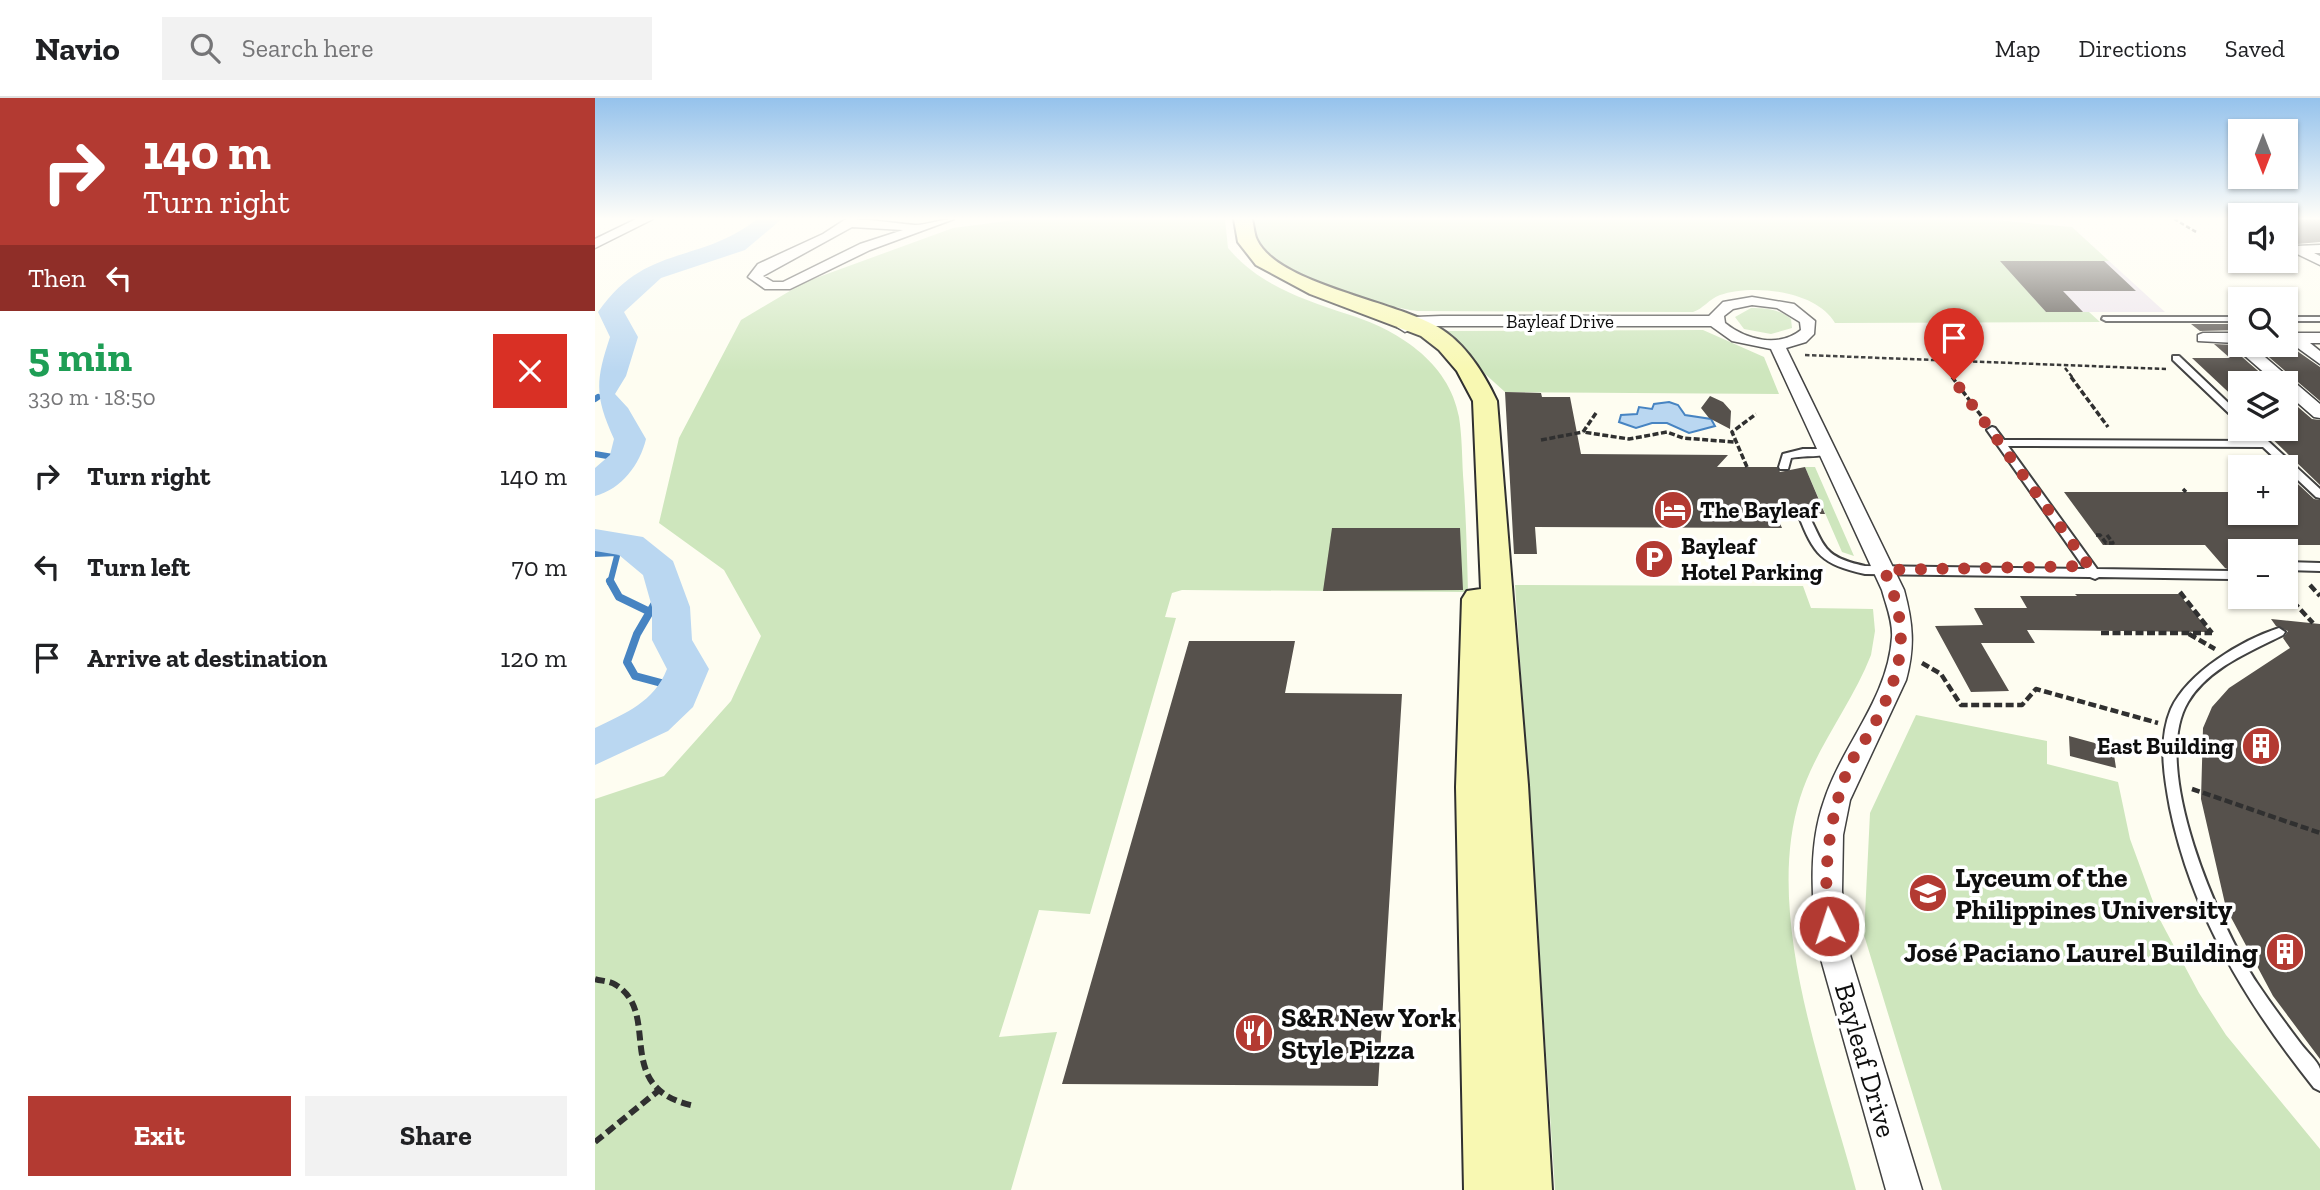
<!DOCTYPE html>
<html lang="en">
<head>
<meta charset="utf-8">
<style>
  :root { --surface:#fff; --page:#f2f2f2; --text:#202124; --muted:#757577; --line:#e0e0e0; --accent:#b33a32 }
  body { margin:0; font-family:"Zilla Slab",serif; background:var(--page); color:var(--text); height:100vh; display:flex; flex-direction:column; font-size:26px; white-space:nowrap }
  * { box-sizing:border-box; margin:0 }
  p { font-size:23px; color:var(--muted) }
  .icon { flex:none; width:38px; height:38px; fill:none; stroke:currentColor; stroke-width:2; stroke-linecap:round; stroke-linejoin:round }
  .map { position:relative; flex:1; overflow:hidden }
  .sheet { display:flex; flex-direction:column; background:var(--surface); width:595px }
  .sheet>* { flex:none }
  .top-card { background:#b33a32; color:#fff; overflow:hidden }
  .needle { width:46px; rotate:180deg }
  .fabs { position:absolute; left:1633px; top:21px; display:grid; gap:14px }
  .fabs a { display:grid; place-items:center; width:70px; height:70px; border-radius:0px; background:var(--surface); box-shadow:0 2px 5px #0004; font-size:35px }
  .pin { position:absolute; display:grid; place-items:center; width:60px; height:60px; color:#fff; margin:-72px -30px; border-radius:50% 50% 50% 0; rotate:-45deg; box-shadow:0 0 7px #0007 }
  .pin .icon { rotate:45deg }
  .me { position:absolute; width:77px; margin:-38px; rotate:356deg; stroke-linejoin:round; filter:drop-shadow(0 0 5px #0008) }
  .turn { display:flex; align-items:center; gap:24px; height:147px; padding:0 28px; font-size:32px }
  .turn .icon { width:91px; height:91px; stroke-width:2.5 }
  .turn b { display:block; font-size:49px; line-height:60px }
  .then { display:flex; align-items:center; height:66px; padding:0 28px; background:#0003; gap:14px; font-size:26px }
  .round { display:grid; place-items:center; flex:none; width:74px; height:74px; border-radius:0px; background:var(--page) }
  .headline { display:flex; align-items:center; justify-content:space-between; height:119px; padding:0 28px }
  h1 { font-size:42px; font-weight:700; line-height:52px; color:#1e9e55 }
  .cta { display:flex; gap:14px; margin-top:auto; padding:14px 28px }
  .cta a { flex:1; height:80px; border-radius:0px; background:var(--accent); color:#fff; font-size:28px; font-weight:700; line-height:80px; text-align:center }
  .cta a+a { background:var(--page); color:var(--text) }
  ul { padding:0; list-style:none }
  li { display:flex; align-items:center; gap:21px; height:91px; padding:0 28px }
  li div { flex:1 }
  li b { display:block; font-size:26px }
  li em { font-style:normal }
  header { display:flex; align-items:center; gap:42px; box-sizing:border-box; height:98px; padding:0 35px; background:var(--surface); border-bottom:2px solid var(--line) }
  header strong { font-size:33px }
  nav { display:flex; gap:38px; margin-inline-start:auto; font-size:24px }
  .search { width:490px; height:63px; background:var(--page); display:flex; align-items:center; gap:18px; box-sizing:border-box; padding:0 24px; border-radius:0px; color:var(--muted); font-size:26px }
  main { display:flex; flex:1; min-height:0 }
  .map>svg:first-child { display:block }
  .industrial { fill:#ece4ec }
  .green { fill:#cee6bd }
  .water { fill:#bad7f1; stroke:#4784c2; stroke-width:2 }
  .lines { fill:none; stroke-linecap:round; stroke-linejoin:round }
  .stream-far1 { stroke:#4784c2; stroke-width:6 }
  .stream { stroke:#4784c2; stroke-width:8 }
  .river { fill:#bad7f1; fill-rule:evenodd }
  .building { fill:#56514c }
  .lane-casing { stroke:#414141; stroke-width:4 }
  .street-casing { stroke:#414141; stroke-width:3 }
  .secondary-casing { stroke:#303030; stroke-width:4 }
  .path-far3 { stroke:#303030; stroke-width:2.5; stroke-dasharray:4.5 2.5; stroke-linecap:butt }
  .path-far2 { stroke:#303030; stroke-width:3.5; stroke-dasharray:6 2.5; stroke-linecap:butt }
  .path-far1 { stroke:#303030; stroke-width:4.5; stroke-dasharray:8 3.5; stroke-linecap:butt }
  .path { stroke:#303030; stroke-width:6; stroke-dasharray:10 5; stroke-linecap:butt }
  .lane { fill:#fff; fill-rule:evenodd }
  .street { fill:#fff; fill-rule:evenodd }
  .secondary { fill:#f8f8b2; fill-rule:evenodd }
  .route { stroke:#b33a32; stroke-width:12; stroke-dasharray:0 21.6 }
  .labels { text-anchor:middle; stroke-width:7; stroke-linejoin:round; paint-order:stroke }
  .far-street-label { font-size:19px; fill:#0e0e0e; stroke:#fff }
  .poi-label { font-size:23px; font-weight:bold; fill:#0e0e0e; stroke:#fff; text-anchor:start }
  .near-poi-label { font-size:28px; font-weight:bold; fill:#0e0e0e; stroke:#fff; text-anchor:start }
  .near-street-label { font-size:28px; fill:#0e0e0e; stroke:#fff }
</style>
</head>
<body>
<header>
<strong>Navio</strong>
<div class="search"><svg class="icon" aria-label="search" viewBox="0 0 24 24"><circle cx="10" cy="10" r="6"/><path d="M15 15l6 6"/></svg>Search here</div>
<nav><a>Map</a><a>Directions</a><a>Saved</a></nav>
</header>
<main>
<section class="sheet">
<div class="top-card">
<div class="turn"><svg class="icon" aria-label="right" viewBox="0 0 24 24"><path d="M7 20v-9h11M14 6l5 5-5 5"/></svg><div><b>140 m</b>Turn right</div></div>
<div class="then">Then<svg class="icon" aria-label="left" viewBox="0 0 24 24"><path d="M17 20v-9H6M10 6l-5 5 5 5"/></svg></div>
</div>
<div class="headline"><div><h1>5 min</h1><p>330 m · 18:50</p></div><a class="round" style="background:#d93025;color:#fff"><svg class="icon" aria-label="close" viewBox="0 0 24 24"><path d="M6 6l12 12M18 6L6 18"/></svg></a></div>
<ul>
<li><svg class="icon" aria-label="right" viewBox="0 0 24 24"><path d="M7 20v-9h11M14 6l5 5-5 5"/></svg><div><b>Turn right</b></div><em>140 m</em></li>
<li><svg class="icon" aria-label="left" viewBox="0 0 24 24"><path d="M17 20v-9H6M10 6l-5 5 5 5"/></svg><div><b>Turn left</b></div><em>70 m</em></li>
<li><svg class="icon" aria-label="arrive" viewBox="0 0 24 24"><path d="M6 21V4h12l-3 4 3 4H6"/></svg><div><b>Arrive at destination</b></div><em>120 m</em></li>
</ul>
<div class="cta"><a>Exit</a><a>Share</a></div>
</section>
<div class="map">
<svg width="1725" height="1092" viewBox="0 0 1725 1092">
  <rect width="100%" height="100%" fill="#fefdf1"/>
  <path class="industrial" d="M 1405,163 L 1514,163 L 1570,214 L 1451,214 Z"/>
  <path class="green" d="M 427,121 L 630,121 L 633,150 C 664,187 707,201 752,216 C 801,231 854,263 864,319 C 867,338 867,358 868,377 C 871,416 872,455 873,494 L 587,492 L 577,495 L 570,519 L 581,520 L 495,816 L 444,812 L 404,939 L 462,934 L 416,1092 L 0,1092 L 0,701 L 69,678 L 136,603 L 166,538 L 129,472 L 64,425 L 84,340 L 146,222 L 210,184 L 358,130 Z
    M 657,121 L 1387,121 L 1477,129 L 1514,163 L 1406,163 L 1451,214 L 1494,214 L 1505,224 L 1240,225 C 1221,192 1157,186 1125,197 C 1114,201 1108,211 1098,214 L 822,213 C 788,209 672,176 660,143 C 658,137 658,128 657,121 Z
    M 1156,210 C 1170,210 1184,211 1196,221 L 1197,230 L 1176,236 L 1149,231 L 1140,219 Z
    M 1108,232 L 1169,259 L 1184,296 L 910,294 L 846,236 L 853,233 Z
    M 1210,369 L 1220,369 L 1259,458 L 1247,454 Z
    M 920,487 L 1208,488 L 1216,510 L 1278,511 L 1280,533 L 1276,557 C 1257,606 1221,649 1205,700 C 1168,818 1230,976 1261,1092 L 960,1092 Z
    M 1321,617 L 1452,643 L 1452,666 L 1523,684 L 1535,741 L 1564,820 L 1604,895 L 1631,937 L 1725,1051 L 1725,1092 L 1347,1092 L 1269,837 L 1275,715 Z"/>
  <path class="water" d="M 1074,304 L 1083,307 L 1090,317 L 1116,321 L 1120,328 L 1094,335 L 1072,325 L 1057,325 L 1041,330 L 1024,324 L 1026,317 L 1042,316 L 1044,309 L 1057,311 L 1059,306 Z"/>
  <g class="lines">
    <path class="stream-far1" d="M 0,301 L 3,299
      M 0,356 L 30,361
      M 0,387 L 4,384
      M 12,444 L 23,454 L 15,485
      M 0,456 L 42,454"/>
    <path class="stream" d="M 15,483 L 24,499 L 55,514
      M 70,488 L 42,536 L 32,564 L 40,578 L 70,586 L 76,605"/>
    <path class="river" d="M 162,121 L 187,121 L 150,152 L 66,180 L 29,214 L 43,239 L 31,278 L 20,296 L 33,310 L 51,341 C 45,366 27,391 0,398 L 0,370 L 15,357 L 19,341 C 0,299 0,284 15,239 L 3,214 C 51,145 104,167 162,121 Z
      M 0,431 L 48,439 L 78,463 L 95,509 L 97,542 L 114,571 L 98,609 L 73,633 L 0,667 L 0,630 C 31,615 59,604 72,571 L 57,542 L 57,509 L 48,477 L 24,457 L 0,453 Z"/>
  </g>
  <path class="building" d="M 1690,121 L 1725,121 L 1725,144 L 1690,147 Z
    M 1405,163 L 1509,163 L 1541,193 L 1468,193 L 1488,214 L 1451,214 Z
    M 1596,226 L 1645,226 L 1645,232 L 1605,233 Z
    M 1619,246 L 1638,247 L 1639,252 L 1677,285 L 1645,285 L 1645,305 L 1597,260 L 1635,260 Z
    M 1660,247 L 1695,248 L 1725,269 L 1725,303 Z
    M 910,294 L 946,295 L 947,299 L 975,299 L 986,356 L 1133,357 L 1122,369 L 1182,369 L 1185,374 L 1210,369 L 1230,416 L 1216,416 L 1212,411 L 1204,411 L 1201,416 L 1181,416 L 1187,430 L 940,429 L 942,456 L 919,456 Z
    M 1115,298 L 1128,304 L 1136,313 L 1135,331 L 1114,320 L 1106,310 Z
    M 1690,298 L 1717,321 L 1725,322 L 1725,387 L 1667,331 L 1690,331 Z
    M 1690,374 L 1719,401 L 1725,402 L 1725,447 L 1666,447 L 1672,453 L 1645,453 L 1645,488 L 1639,481 L 1642,475 L 1630,470 L 1610,447 L 1508,447 L 1469,394 L 1645,394 L 1645,415 L 1690,415 Z
    M 737,430 L 865,430 L 868,492 L 728,493 Z
    M 1480,496 L 1584,496 L 1615,534 L 1432,532 L 1440,545 L 1386,545 L 1414,593 L 1376,594 L 1340,528 L 1388,527 L 1379,510 L 1432,510 L 1425,498 L 1482,498 Z
    M 1676,521 L 1725,526 L 1725,961 L 1678,898 L 1631,810 L 1606,701 L 1608,630 L 1617,609 L 1634,590 L 1695,550 L 1688,540 L 1693,533 L 1681,528 Z
    M 594,543 L 700,543 L 690,595 L 807,596 L 783,988 L 467,986 Z
    M 1474,638 L 1518,650 L 1521,670 L 1475,658 Z"/>
  <g class="lines">
    <g class="lane-casing">
      <path id="lane" d="M 1508,219 L 1645,219 L 1645,223 L 1511,223 L 1507,221 Z
        M 1690,219 L 1725,219 L 1725,223 L 1690,223 Z
        M 1578,258 L 1584,258 L 1645,316 L 1645,324 L 1642,323 L 1578,262 Z
        M 1397,329 L 1400,330 L 1409,342 L 1662,343 L 1650,331 L 1660,331 L 1725,391 L 1725,400 L 1721,399 L 1668,349 L 1413,348 L 1502,471 L 1635,473 L 1641,477 L 1635,481 L 1504,479 L 1500,481 L 1495,479 L 1270,476 C 1226,466 1219,457 1203,416 L 1204,414 L 1212,414 C 1230,448 1227,459 1270,468 L 1490,471 L 1392,332 Z
        M 1208,351 L 1234,351 L 1239,354 C 1228,360 1209,357 1196,360 L 1193,371 L 1185,371 L 1184,369 L 1188,356 Z
        M 1690,464 L 1725,465 L 1725,473 L 1690,472 Z
        M 1684,530 L 1690,534 L 1688,537 C 1655,554 1613,570 1593,604 C 1554,669 1624,827 1662,885 C 1676,906 1691,926 1706,946 C 1711,953 1723,963 1725,971 C 1725,978 1725,986 1725,993 L 1719,990 C 1652,906 1597,817 1575,710 C 1569,678 1563,642 1576,611 C 1593,574 1647,542 1684,530 Z"/>
    </g>
    <g class="street-casing">
      <path id="street" d="M 41,121 L 58,121 L 0,150 L 0,141 Z
        M 251,121 C 274,121 297,125 320,127 C 332,127 346,121 359,121 L 275,152 L 195,191 L 170,191 L 153,179 L 163,166 L 228,136 ZM 257,129 L 308,132 L 265,146 L 188,184 L 178,184 L 168,178 Z
        M 1725,147 L 1725,155 L 1719,155 L 1725,158 L 1725,167 L 1694,152 L 1701,148 Z
        M 1157,199 L 1199,206 L 1220,223 L 1219,236 L 1211,244 L 1191,250 L 1309,492 C 1318,525 1320,549 1311,582 L 1255,702 L 1248,737 L 1247,793 L 1252,847 L 1327,1092 L 1291,1092 L 1222,847 C 1217,800 1213,748 1229,703 C 1247,647 1293,601 1297,539 C 1298,523 1291,507 1287,492 L 1176,251 L 1137,243 L 1116,228 L 823,228 L 810,234 L 802,229 L 820,219 L 846,218 L 1114,218 L 1128,204 ZM 1157,207 L 1182,210 L 1205,224 L 1206,232 C 1184,250 1151,242 1130,225 L 1129,218 L 1138,211 Z
        M 1608,235 L 1645,235 L 1645,247 L 1656,247 L 1725,306 L 1725,320 L 1719,319 L 1690,294 L 1690,285 L 1681,285 L 1641,250 L 1641,245 L 1603,243 L 1603,237 Z
        M 1690,235 L 1725,235 L 1725,245 L 1715,245 L 1725,253 L 1725,266 L 1696,245 L 1690,245 Z"/>
    </g>
    <g class="secondary-casing">
      <path id="secondary" d="M 639,121 L 657,121 C 659,128 659,136 662,142 C 683,186 800,203 843,229 C 870,245 889,275 902,303 L 933,687 L 957,1092 L 869,1092 L 861,689 L 867,501 L 872,493 L 886,491 L 878,303 L 862,273 L 844,252 L 826,238 L 715,196 L 661,167 L 643,144 Z"/>
    </g>
    <path class="path-far3" d="M 1579,121 L 1603,135
      M 1210,257 L 1571,271
      M 1347,266 L 1358,280
      M 1470,270 L 1478,280"/>
    <path class="path-far2" d="M 1357,279 L 1390,323
      M 1476,279 L 1513,329
      M 1001,315 L 988,334 L 1034,341 L 1072,334 L 1088,340 L 1139,344
      M 946,342 L 988,334
      M 1152,369 L 1137,334 L 1161,316
      M 1588,391 L 1591,394
      M 1501,437 L 1505,437 L 1511,445 L 1518,445 L 1512,437"/>
    <path class="path-far1" d="M 1715,487 L 1725,498
      M 1585,494 L 1617,535
      M 1690,495 L 1718,525
      M 1506,535 L 1617,535
      M 1594,536 L 1620,551
      M 1327,565 L 1346,576 L 1366,607 L 1427,607 L 1441,591 L 1563,625
      M 1597,691 L 1725,735"/>
    <path class="path" d="M 0,881 C 6,883 15,883 21,887 C 68,916 15,991 100,1008
      M 0,1044 L 63,993"/>
    <use href="#lane" class="lane"/>
    <use href="#street" class="street"/>
    <use href="#secondary" class="secondary"/>
  </g>
  <linearGradient id="sky" x2="0" y2="1"><stop stop-color="#95c2ec"/><stop offset="0.44" stop-color="#fffef9"/><stop offset="1" stop-color="#fffef9" stop-opacity="0"/></linearGradient>
  <rect width="1725" height="274" fill="url(#sky)"/>
  <g class="lines">
    <path class="route" d="M 1234,828 C 1227,776 1234,719 1253,671 C 1258,658 1268,646 1275,634 C 1307,576 1318,535 1289,472 L 1494,468 L 1359,282"/>
  </g>
  <defs>
    <g id="hotel-disc" transform="scale(2.0125)"><circle r="9.5" fill="#b33a32" stroke="#fff"/><path d="M-6-4.5h1.5V1H6V5H4.5V3h-9V5H-6ZM-4 0a1.8 1.8 0 1 1 3.6 0ZM.5 0V-2.5h3Q6-2.5 6 0Z" fill="#fff"/></g>
    <g id="parking-disc" transform="scale(2.0125)"><circle r="9.5" fill="#b33a32" stroke="#fff"/><path d="M-3.5-5.5H1a3.5 3.5 0 0 1 0 7H-1V5.5H-3.5ZM-1-3.4V-.6H.8a1.4 1.4 0 0 0 0-2.8Z" fill="#fff"/></g>
    <g id="building-disc" transform="scale(2.0125)"><circle r="9.5" fill="#b33a32" stroke="#fff"/><path d="M-4-6H4V6H1V3H-1V6H-4ZM-2.5-4.3h1.7v1.8h-1.7ZM.8-4.3h1.7v1.8H.8ZM-2.5-1h1.7V.8h-1.7ZM.8-1h1.7V.8H.8Z" fill="#fff"/></g>
    <g id="university-disc" transform="scale(2.0125)"><circle r="9.5" fill="#b33a32" stroke="#fff"/><path d="M0-5L7-2L0 1L-7-2ZM-4 1L0 2.5L4 1V4Q0 6-4 4Z" fill="#fff"/></g>
    <g id="restaurant-disc" transform="scale(2.0125)"><circle r="9.5" fill="#b33a32" stroke="#fff"/><path d="M-5-6h1v4h1v-4h1v4h1v-4h1v5L-1.5 .5V6h-2V.5L-5-1ZM5-6V6H3V1.5H1.5Q1.5-4 5-6Z" fill="#fff"/></g>
  </defs>
  <g fill-rule="evenodd">
    <use href="#hotel-disc" x="1078" y="412"/>
    <use href="#parking-disc" x="1059" y="461"/>
    <use href="#building-disc" x="1666" y="648"/>
    <use href="#university-disc" x="1333" y="795"/>
    <use href="#building-disc" x="1690" y="854"/>
    <use href="#restaurant-disc" x="659" y="935"/>
  </g>
  <g class="labels">
    <g class="far-street-label">
      <text x="965" y="230">Bayleaf Drive</text>
    </g>
    <g class="poi-label">
      <text x="1105" y="420">The Bayleaf</text>
      <text x="1086" y="456">Bayleaf<tspan x="1086" dy="26">Hotel Parking</tspan></text>
      <text x="1639" y="656" text-anchor="end">East Building</text>
    </g>
    <g class="near-poi-label">
      <text x="1360" y="789">Lyceum of the<tspan x="1360" dy="32">Philippines University</tspan></text>
      <text x="1663" y="864" text-anchor="end">José Paciano Laurel Building</text>
      <text x="686" y="929">S&amp;R New York<tspan x="686" dy="32">Style Pizza</tspan></text>
    </g>
    <g class="near-street-label">
      <text transform="translate(1271 962) rotate(74)" y="10">Bayleaf Drive</text>
    </g>
  </g>
</svg>
<div class="fabs">
<a><svg class="needle" viewBox="-14 -14 28 28"><path d="M0-13l5 13h-10z" fill="#e53935"/><path d="M0 13l5-13h-10z" fill="#757577"/></svg></a>
<a><svg class="icon" aria-label="sound" viewBox="0 0 24 24"><path d="M4 9h4l5-4v14l-5-4H4zM17 9q2 3 0 6"/></svg></a>
<a><svg class="icon" aria-label="search" viewBox="0 0 24 24"><circle cx="10" cy="10" r="6"/><path d="M15 15l6 6"/></svg></a>
<a><svg class="icon" aria-label="layers" viewBox="0 0 24 24"><path d="M12 4l9 5-9 5-9-5zM3 14l9 5 9-5"/></svg></a>
<a>+</a>
<a>−</a>
</div>
<div class="pin" style="left:1359px;top:282px;background:#d93025"><svg class="icon" aria-label="arrive" viewBox="0 0 24 24"><path d="M6 21V4h12l-3 4 3 4H6"/></svg></div>
<svg class="me" style="left:1234px;top:828px" viewBox="-20 -20 40 40"><circle r="17" fill="#b33a32" stroke="#fff" stroke-width="3"/><path d="M0-11L8 9 0 5-8 9z" fill="#fff"/></svg>
</div>
</main>
</body>
</html>
